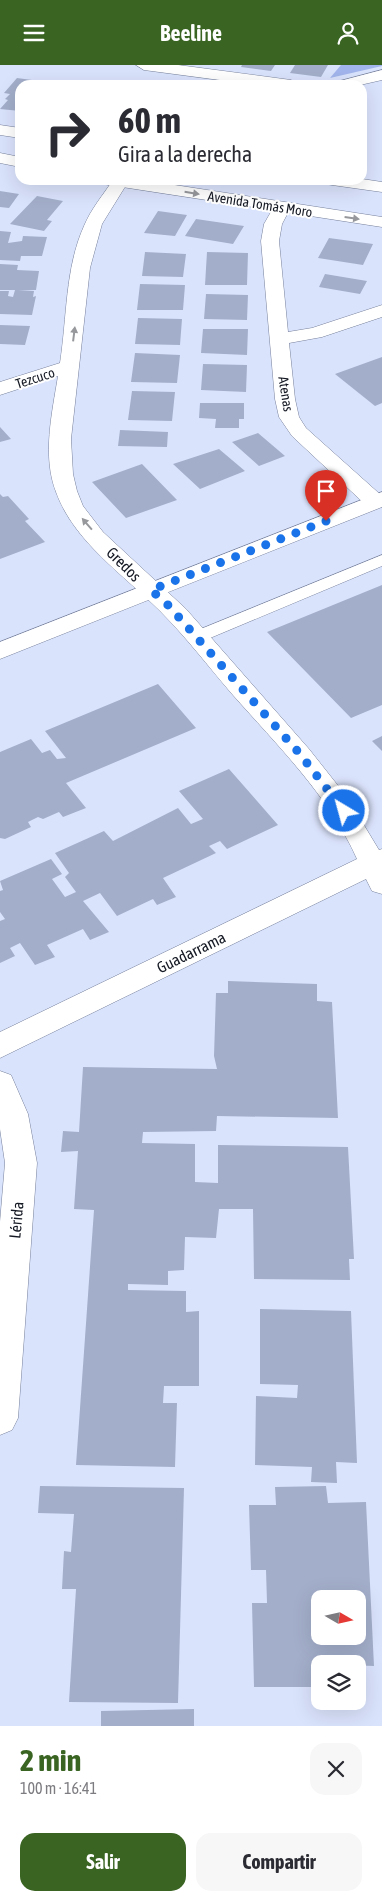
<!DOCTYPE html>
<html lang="es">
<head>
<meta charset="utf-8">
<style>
  :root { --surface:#fff; --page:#f7f7f7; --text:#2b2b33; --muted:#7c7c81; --accent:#396422 }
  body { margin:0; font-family:"Asap Condensed",sans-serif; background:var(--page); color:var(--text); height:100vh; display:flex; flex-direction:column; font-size:19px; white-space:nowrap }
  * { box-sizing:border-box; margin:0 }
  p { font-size:16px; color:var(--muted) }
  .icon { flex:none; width:28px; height:28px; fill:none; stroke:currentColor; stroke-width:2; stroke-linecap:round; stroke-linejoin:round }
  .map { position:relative; height:1661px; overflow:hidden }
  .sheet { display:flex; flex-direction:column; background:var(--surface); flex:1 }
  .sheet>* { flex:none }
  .guide { position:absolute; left:15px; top:15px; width:352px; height:105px; border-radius:15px; box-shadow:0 5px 20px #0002; background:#fff; color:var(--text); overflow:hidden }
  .needle { width:32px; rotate:99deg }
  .tools { position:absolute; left:311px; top:1525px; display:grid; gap:10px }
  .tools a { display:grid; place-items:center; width:55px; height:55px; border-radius:10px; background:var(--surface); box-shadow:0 5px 20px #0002; font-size:25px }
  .pin { position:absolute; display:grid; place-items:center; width:42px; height:42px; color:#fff; margin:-51px -21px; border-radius:50% 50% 50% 0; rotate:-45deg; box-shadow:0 0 5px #0007 }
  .pin .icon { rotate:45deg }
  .me { position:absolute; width:55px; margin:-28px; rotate:323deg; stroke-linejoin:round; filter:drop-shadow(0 0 4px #0008) }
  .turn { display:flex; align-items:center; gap:18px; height:105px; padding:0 20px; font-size:22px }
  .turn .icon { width:65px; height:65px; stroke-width:2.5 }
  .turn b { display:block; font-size:35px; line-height:42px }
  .round { display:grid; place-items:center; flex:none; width:52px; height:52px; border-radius:15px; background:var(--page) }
  .overview { display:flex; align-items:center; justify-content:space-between; height:85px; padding:0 20px }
  h1 { font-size:30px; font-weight:700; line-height:38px; color:var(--accent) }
  .action { display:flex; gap:10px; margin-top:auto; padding:10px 20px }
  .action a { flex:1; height:58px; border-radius:15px; background:var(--accent); color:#fff; font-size:20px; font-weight:700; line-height:58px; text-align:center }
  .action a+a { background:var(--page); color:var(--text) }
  header { display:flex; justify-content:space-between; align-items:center; height:65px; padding:0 20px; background:var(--accent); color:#fff; font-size:22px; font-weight:700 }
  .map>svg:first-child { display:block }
  .green { fill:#a2b5ec }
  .building { fill:#a3aeca; fill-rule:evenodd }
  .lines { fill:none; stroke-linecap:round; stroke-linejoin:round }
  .lane-casing { stroke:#76809b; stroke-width:1 }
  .street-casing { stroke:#76809b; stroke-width:1 }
  .secondary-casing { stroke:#76809b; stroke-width:1 }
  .lane { fill:#fff; fill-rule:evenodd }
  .street { fill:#fff; fill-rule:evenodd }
  .secondary { fill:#fff; fill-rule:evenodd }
  .oneway { fill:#96989c }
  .route { stroke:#1a73e8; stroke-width:9; stroke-dasharray:0 16.2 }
  .labels { text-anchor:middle; stroke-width:4; stroke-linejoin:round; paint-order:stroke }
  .far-street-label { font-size:14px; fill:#151923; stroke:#fff }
  .street-label { font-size:16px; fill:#151923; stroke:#fff }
</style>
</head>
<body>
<header><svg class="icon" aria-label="menu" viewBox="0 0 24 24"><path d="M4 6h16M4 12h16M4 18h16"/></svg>Beeline<svg class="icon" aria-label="person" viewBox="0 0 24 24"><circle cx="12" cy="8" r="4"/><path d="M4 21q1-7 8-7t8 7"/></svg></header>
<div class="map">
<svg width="382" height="1661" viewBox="0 0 382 1661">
  <rect width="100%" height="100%" fill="#dae3fc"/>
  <path class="green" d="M 341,0 L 382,0 L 382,1 L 330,13 Z"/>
  <path class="building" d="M 242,0 L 275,0 L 271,6 L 241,2 Z
    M 295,0 L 328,0 L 321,12 L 290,8 Z
    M 17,13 L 62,19 L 62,20 L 20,20 L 20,46 L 0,44 L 8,35 L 5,34 L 10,29 L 4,28 Z
    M 0,126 L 19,129 L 9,143 L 0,142 Z
    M 37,131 L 63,136 L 47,155 L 52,156 L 44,166 L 10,159 Z
    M 158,146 L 187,150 L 175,171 L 144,168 Z
    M 196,154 L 244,161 L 233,179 L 185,171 Z
    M 0,166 L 11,167 L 8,178 L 22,176 L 23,171 L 47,172 L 42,191 L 21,191 L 20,196 L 0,195 Z
    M 329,173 L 373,179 L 363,200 L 318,193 Z
    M 145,187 L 186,189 L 183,212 L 142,211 Z
    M 207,187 L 248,188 L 247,220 L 205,220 Z
    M 0,199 L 18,200 L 17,205 L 39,206 L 36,225 L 18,225 L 34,226 L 33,232 L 36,231 L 32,250 L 0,249 L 0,226 L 9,226 L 8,231 L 13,232 L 15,225 L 0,225 Z
    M 325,209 L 367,216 L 360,229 L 319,222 Z
    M 140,219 L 185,220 L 183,245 L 137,245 Z
    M 206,229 L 248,230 L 247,255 L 204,254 Z
    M 138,253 L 182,254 L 180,280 L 135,279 Z
    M 0,260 L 30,261 L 25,280 L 0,279 Z
    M 203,264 L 248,264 L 247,290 L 201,288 Z
    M 135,288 L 180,290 L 177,318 L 131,317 Z
    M 382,292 L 382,338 L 375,341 L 335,309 Z
    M 203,299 L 247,300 L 246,327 L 201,325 Z
    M 132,326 L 175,327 L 172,356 L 128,355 Z
    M 200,338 L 244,338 L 244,354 L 239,354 L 239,363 L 215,363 L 216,354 L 199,353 Z
    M 0,362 L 11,374 L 0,377 Z
    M 120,365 L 168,367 L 167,382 L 118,381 Z
    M 258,368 L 285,391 L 259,401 L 232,377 Z
    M 219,384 L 245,406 L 200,424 L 173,399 Z
    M 142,399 L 177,435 L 126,453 L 92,417 Z
    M 0,429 L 3,432 L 8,431 L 29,454 L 25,456 L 45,477 L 0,494 Z
    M 382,520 L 382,640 L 351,653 L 267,567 Z
    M 158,619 L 196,663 L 66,718 L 86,743 L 63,752 L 59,747 L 43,754 L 38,752 L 28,757 L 31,762 L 5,774 L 0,773 L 0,687 L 31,674 L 42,688 L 50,685 L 57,694 L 66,693 L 45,666 Z
    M 382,671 L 382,686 L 372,676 Z
    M 229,704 L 278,760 L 227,784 L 220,776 L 209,781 L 216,788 L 163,813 L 176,832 L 157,840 L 153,834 L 117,851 L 100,828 L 83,836 L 109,867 L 90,875 L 83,864 L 47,880 L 55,892 L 35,900 L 20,878 L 10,883 L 15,891 L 0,898 L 0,856 L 5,854 L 0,847 L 0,826 L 3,825 L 0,816 L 51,794 L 62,809 L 52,814 L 65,832 L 76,827 L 65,812 L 69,808 L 55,788 L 104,766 L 113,776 L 178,743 L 191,759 L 203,754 L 179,726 Z
    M 228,916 L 317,919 L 317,936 L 332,937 L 338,1053 L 217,1051 L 216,1066 L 143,1067 L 142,1078 L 195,1079 L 195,1117 L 218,1118 L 218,1080 L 348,1082 L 354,1194 L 349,1194 L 350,1215 L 254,1214 L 253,1144 L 219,1144 L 216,1173 L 185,1172 L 184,1205 L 168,1206 L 168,1220 L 128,1219 L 128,1225 L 186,1226 L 186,1247 L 199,1246 L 199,1321 L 164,1321 L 163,1338 L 177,1338 L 175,1402 L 76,1400 L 94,1145 L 74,1144 L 78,1086 L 61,1087 L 63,1066 L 79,1067 L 83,1002 L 217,1004 L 214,991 L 216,928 L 228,928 Z
    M 260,1244 L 351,1246 L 357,1398 L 336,1397 L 337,1418 L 311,1417 L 312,1402 L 255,1400 L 256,1331 L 297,1333 L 298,1320 L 260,1319 Z
    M 40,1421 L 184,1423 L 178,1638 L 69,1637 L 76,1524 L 62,1524 L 64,1486 L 71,1487 L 74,1449 L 38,1448 Z
    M 326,1421 L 328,1438 L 366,1437 L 374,1601 L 320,1599 L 320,1622 L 254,1622 L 252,1538 L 267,1538 L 266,1505 L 251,1505 L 249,1440 L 276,1440 L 275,1422 ZM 320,1534 L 358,1534 L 358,1571 L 320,1571 Z
    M 194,1644 L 194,1661 L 101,1661 L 101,1646 Z"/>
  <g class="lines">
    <g class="lane-casing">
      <path id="lane" d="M 382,490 L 382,501 L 203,576 L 191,576 L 188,572 L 191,568 Z"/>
    </g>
    <g class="street-casing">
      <path id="street" d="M 136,0 L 178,0 L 291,15 L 299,20 L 257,20 L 144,5 Z
        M 382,5 L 382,15 L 360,20 L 333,20 L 336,17 Z
        M 113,115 L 127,115 L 128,117 L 102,159 L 90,203 L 71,374 L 73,409 L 77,426 L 83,441 L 103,467 L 186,544 L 309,684 L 347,732 L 379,785 L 382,784 L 382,829 L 372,826 L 366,814 L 0,993 L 0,967 L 357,794 C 329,731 277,680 232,629 C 208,601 186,572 160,546 C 124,510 74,477 56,427 C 42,391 52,348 58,311 L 0,330 L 0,317 L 60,298 C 67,253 65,203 84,161 C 91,144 103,130 113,115 Z
        M 282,137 L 288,138 L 291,142 L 282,159 L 279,176 L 288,267 L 312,263 L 382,240 L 382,252 L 322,272 L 289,278 L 295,334 L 299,352 L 306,363 L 382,431 L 382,442 L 368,442 L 292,371 L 279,352 L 275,334 L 261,176 L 264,159 L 276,138 Z
        M 0,1006 L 11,1010 L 28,1049 L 37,1098 L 18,1353 L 12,1365 L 0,1370 L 0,1157 L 5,1098 L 0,1064 Z"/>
    </g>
    <g class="secondary-casing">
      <path id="secondary" d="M 0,60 L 20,63 L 20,73 L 0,70 Z
        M 0,88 L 20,92 L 20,102 L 0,98 Z
        M 362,114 L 382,117 L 382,127 L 332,120 L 326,119 L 324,115 Z
        M 101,115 L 142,115 L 382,152 L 382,162 L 109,120 L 103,119 Z
        M 382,427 L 382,442 L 0,594 L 0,577 Z"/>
    </g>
    <use href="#lane" class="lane"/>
    <use href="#street" class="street"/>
    <use href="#secondary" class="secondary"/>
  </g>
  <defs><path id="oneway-solid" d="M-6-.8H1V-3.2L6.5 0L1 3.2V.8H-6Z" transform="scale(1.25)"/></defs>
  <g class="oneway">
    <use href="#oneway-solid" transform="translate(192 128) rotate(9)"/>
    <use href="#oneway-solid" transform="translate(352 153) rotate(8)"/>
    <use href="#oneway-solid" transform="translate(74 269) rotate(-83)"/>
    <use href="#oneway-solid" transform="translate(87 459) rotate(-131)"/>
  </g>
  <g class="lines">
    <path class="route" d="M 326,456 L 151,525 L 168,540 L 300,689 L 344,746"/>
  </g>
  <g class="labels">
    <g class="far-street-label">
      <text transform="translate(260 139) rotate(9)" y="5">Avenida Tomás Moro</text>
      <text transform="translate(35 313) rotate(-18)" y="5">Tezcuco</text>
      <text transform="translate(286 329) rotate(81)" y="5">Atenas</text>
    </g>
    <g class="street-label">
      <text transform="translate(124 499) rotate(45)" y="6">Gredos</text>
      <text transform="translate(191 887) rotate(-26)" y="6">Guadarrama</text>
      <text transform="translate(16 1155) rotate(-85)" y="6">Lérida</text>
    </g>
  </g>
</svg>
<div class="tools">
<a><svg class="needle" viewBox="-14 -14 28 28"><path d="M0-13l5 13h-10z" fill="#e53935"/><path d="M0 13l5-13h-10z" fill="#7c7c81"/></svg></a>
<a><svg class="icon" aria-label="layers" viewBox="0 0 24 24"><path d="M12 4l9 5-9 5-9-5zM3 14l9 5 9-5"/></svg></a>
</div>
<div class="pin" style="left:326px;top:456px;background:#d93025"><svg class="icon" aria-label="arrive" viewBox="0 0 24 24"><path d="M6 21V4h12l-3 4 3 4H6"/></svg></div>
<svg class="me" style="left:344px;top:746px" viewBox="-20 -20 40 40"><circle r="17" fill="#1a73e8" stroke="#fff" stroke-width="3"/><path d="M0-11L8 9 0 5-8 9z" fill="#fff"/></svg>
<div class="guide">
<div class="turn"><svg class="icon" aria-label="right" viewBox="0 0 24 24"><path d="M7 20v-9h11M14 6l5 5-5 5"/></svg><div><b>60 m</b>Gira a la derecha</div></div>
</div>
</div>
<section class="sheet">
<div class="overview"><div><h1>2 min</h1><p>100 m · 16:41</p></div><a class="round"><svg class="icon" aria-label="close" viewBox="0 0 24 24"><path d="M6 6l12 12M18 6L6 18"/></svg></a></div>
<div class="action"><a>Salir</a><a>Compartir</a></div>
</section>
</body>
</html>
